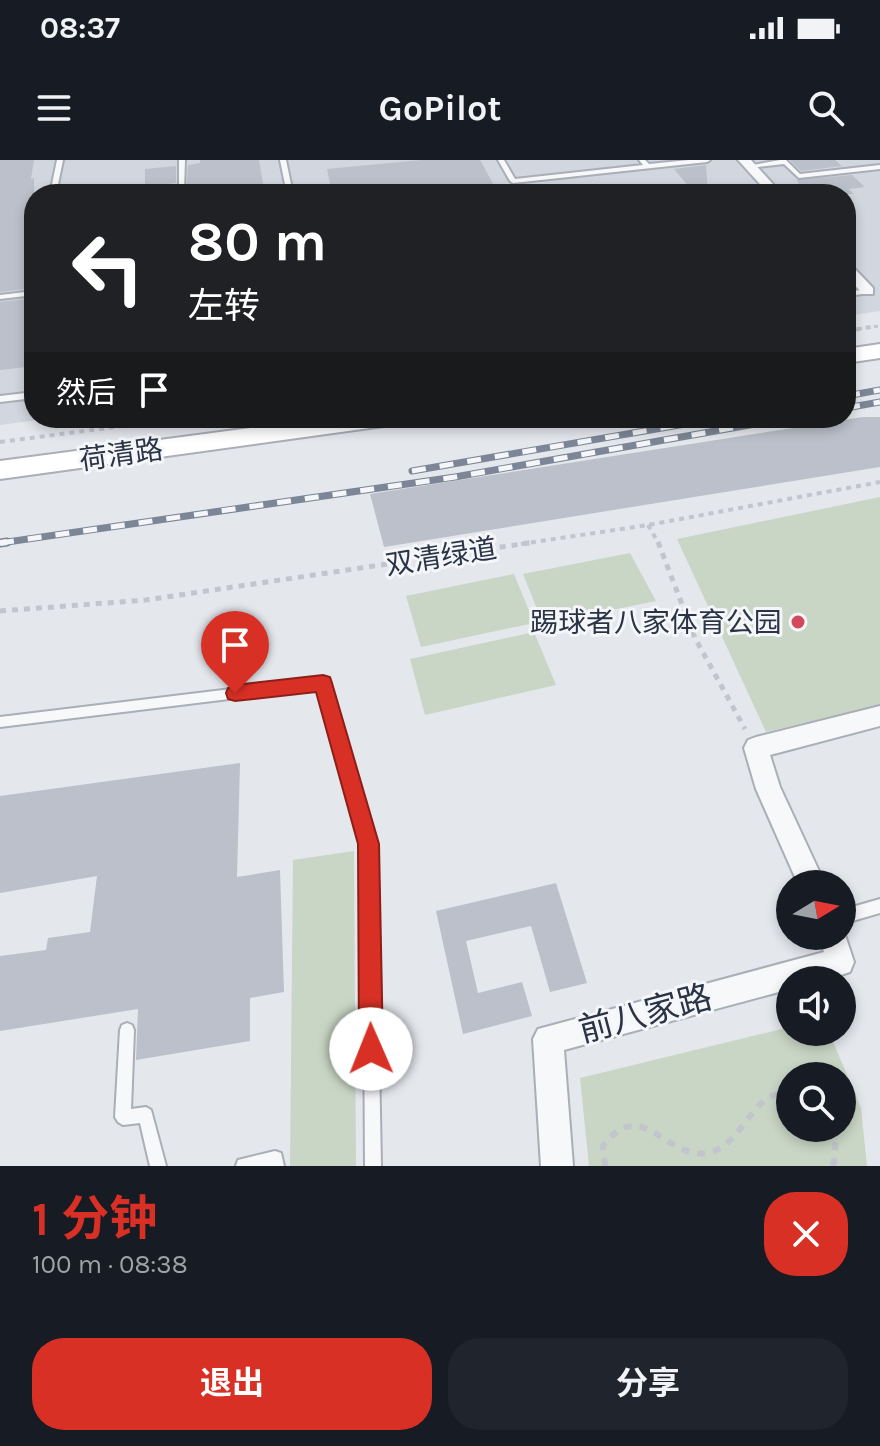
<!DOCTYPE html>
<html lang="zh">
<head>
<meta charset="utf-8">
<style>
  :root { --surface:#171b24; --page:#20242c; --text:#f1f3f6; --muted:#9ea1a6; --accent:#d93025 }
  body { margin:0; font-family:Karla,"Noto Sans SC",sans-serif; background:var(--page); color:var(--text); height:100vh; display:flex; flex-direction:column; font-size:30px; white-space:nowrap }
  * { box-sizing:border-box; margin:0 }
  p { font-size:26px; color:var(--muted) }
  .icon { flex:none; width:44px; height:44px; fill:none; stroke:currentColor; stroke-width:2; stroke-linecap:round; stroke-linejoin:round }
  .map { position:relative; height:1006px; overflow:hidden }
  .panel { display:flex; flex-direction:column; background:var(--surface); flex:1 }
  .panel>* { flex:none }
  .top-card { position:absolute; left:24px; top:24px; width:832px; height:244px; border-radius:32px; box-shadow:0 4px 12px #0003; background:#202124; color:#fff; overflow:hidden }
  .needle { width:52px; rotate:80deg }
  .fabs { position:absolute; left:776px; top:710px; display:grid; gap:16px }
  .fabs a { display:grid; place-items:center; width:80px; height:80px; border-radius:50%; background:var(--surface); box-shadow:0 4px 12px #0003; font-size:40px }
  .pin { position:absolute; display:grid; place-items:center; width:68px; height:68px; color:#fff; margin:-82px -34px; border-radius:50% 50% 50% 0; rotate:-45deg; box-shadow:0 0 8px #0007 }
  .pin .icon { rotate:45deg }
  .me { position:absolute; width:88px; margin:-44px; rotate:359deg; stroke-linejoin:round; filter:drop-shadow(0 0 6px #0008) }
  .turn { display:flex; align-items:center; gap:28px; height:168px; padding:0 32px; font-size:36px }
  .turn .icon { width:104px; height:104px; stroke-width:2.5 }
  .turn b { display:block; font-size:56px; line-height:68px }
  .then { display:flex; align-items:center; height:76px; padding:0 32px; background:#0003; gap:16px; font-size:30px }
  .round { display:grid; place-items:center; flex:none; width:84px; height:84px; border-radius:32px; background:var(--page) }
  .headline { display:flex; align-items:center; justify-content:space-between; height:136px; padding:0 32px }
  h1 { font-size:48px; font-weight:700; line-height:60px; color:var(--accent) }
  .cta { display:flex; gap:16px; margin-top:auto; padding:16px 32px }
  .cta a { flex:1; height:92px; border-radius:32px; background:var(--accent); color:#fff; font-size:32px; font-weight:700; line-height:92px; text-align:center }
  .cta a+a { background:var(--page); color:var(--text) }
  .status { display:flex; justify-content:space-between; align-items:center; height:56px; padding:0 40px; background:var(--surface); direction:ltr }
  .status svg { height:22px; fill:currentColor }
  header { display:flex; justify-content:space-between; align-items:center; height:104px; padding:0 32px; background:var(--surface); font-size:36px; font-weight:700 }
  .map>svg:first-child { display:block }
  .built { fill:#d2d6de }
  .green { fill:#c9d6c5; fill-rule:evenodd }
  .building { fill:#bbc0ca }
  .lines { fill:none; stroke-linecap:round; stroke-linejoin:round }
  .lane-casing { stroke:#a9aeb7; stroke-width:4 }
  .street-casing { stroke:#a9aeb7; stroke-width:4 }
  .secondary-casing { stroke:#a9aeb7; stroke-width:4 }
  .path-far3 { stroke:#c2c5cb; stroke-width:3; stroke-dasharray:4 4; stroke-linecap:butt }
  .path-far2 { stroke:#c2c5cb; stroke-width:4; stroke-dasharray:5 5; stroke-linecap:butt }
  .path-far1 { stroke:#c2c5cb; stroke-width:5; stroke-dasharray:6 6; stroke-linecap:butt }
  .path { stroke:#c2c5cb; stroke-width:6; stroke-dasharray:8 8; stroke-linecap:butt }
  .lane { fill:#f7f8fa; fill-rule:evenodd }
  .street { fill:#f7f8fa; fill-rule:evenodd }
  .secondary { fill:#fff; fill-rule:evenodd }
  .rail-far1-casing { stroke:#7d8696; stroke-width:7 }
  .rail-casing { stroke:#7d8696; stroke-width:9 }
  .rail-far1 { stroke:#f4f6f9; stroke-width:5; stroke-dasharray:14; stroke-linecap:butt }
  .rail { stroke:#f4f6f9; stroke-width:6; stroke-dasharray:18; stroke-linecap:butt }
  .route { fill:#d93025; stroke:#8d1f18; stroke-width:2 }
  .poi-dot { fill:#d1495b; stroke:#f4f6f9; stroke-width:3 }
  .labels { text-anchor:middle; stroke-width:6; stroke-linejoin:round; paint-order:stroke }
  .street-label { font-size:28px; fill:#2b3445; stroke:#f4f6f9 }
  .poi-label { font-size:28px; fill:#2b3445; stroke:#f4f6f9; text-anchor:end }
  .near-street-label { font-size:34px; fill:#2b3445; stroke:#f4f6f9 }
</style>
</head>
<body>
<div class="status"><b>08:37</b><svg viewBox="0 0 49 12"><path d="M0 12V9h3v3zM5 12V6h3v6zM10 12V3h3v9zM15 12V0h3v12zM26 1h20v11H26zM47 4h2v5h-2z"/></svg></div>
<header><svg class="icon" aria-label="menu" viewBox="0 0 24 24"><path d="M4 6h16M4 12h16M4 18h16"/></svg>GoPilot<svg class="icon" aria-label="search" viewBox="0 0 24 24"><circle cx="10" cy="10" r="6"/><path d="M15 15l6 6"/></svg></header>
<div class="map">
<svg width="880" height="1006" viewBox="0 0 880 1006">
  <rect width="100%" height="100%" fill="#e4e7ec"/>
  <path class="built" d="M 0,0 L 880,0 L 880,151 L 846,156 L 846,34 L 34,34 L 34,258 L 53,258 L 0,265 Z"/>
  <path class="green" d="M 880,337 L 880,545 L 766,572 L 677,379 Z
    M 630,393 L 656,441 L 543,464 L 523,414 Z
    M 514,414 L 534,463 L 421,487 L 406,436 Z
    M 534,472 L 556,525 L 425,555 L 410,499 Z
    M 354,691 L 356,1006 L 290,1006 L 293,700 Z
    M 790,867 L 790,872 L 829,872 L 861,948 L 867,1006 L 589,1006 L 580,918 ZM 790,916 L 842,916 L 842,968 L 790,968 Z"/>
  <path class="building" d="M 0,0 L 34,0 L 31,19 L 34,18 L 34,128 L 0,132 Z
    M 200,0 L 259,0 L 264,30 L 247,34 L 169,34 L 186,31 L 188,5 L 200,3 Z
    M 421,0 L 480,0 L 497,31 L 470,34 L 332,34 L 327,9 Z
    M 790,0 L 835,0 L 842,6 L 801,11 Z
    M 706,5 L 708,34 L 695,34 L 674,9 Z
    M 176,6 L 176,23 L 145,27 L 145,9 Z
    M 852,15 L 865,27 L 849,29 L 854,34 L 803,34 L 797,20 Z
    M 34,138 L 34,206 L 0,210 L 0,142 Z
    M 863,257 L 880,257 L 880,307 L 384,387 L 370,334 Z
    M 240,603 L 237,717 L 280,710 L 284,832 L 250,838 L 250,881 L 136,900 L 138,849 L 0,871 L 0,796 L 46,790 L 48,778 L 90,772 L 97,716 L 0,733 L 0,636 Z
    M 556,723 L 587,823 L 550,832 L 531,766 L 466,781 L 478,833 L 522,822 L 532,856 L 463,874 L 436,751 Z"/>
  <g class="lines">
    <g class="lane-casing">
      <path id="lane" d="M 57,0 L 63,0 L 56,34 L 50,34 Z
        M 179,0 L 185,0 L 184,29 L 146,34 L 126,34 L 129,32 L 179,26 Z
        M 280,0 L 286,0 L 293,34 L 287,34 Z
        M 498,0 L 504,0 L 515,19 L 643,5 L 639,0 L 645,0 L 649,4 L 689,0 L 710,0 L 707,2 L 513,23 L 510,21 Z
        M 780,0 L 786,0 L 800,14 L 880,5 L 880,9 L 799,18 L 784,4 L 750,8 L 747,6 Z
        M 868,129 L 872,131 L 871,133 L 846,136 L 846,132 Z
        M 34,131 L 34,135 L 0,139 L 0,135 Z
        M 34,232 L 34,238 L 0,242 L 0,236 Z
        M 323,518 L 327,520 L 329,523 L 375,684 L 381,1006 L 365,1006 L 363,684 L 319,528 L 0,567 L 0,557 Z
        M 880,739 L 880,753 L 842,764 L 842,750 Z
        M 127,863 L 132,865 L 134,870 L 131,949 L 146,947 L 151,950 L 166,1006 L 150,1006 L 140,963 L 123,965 L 118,962 L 115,957 L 120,870 L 122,865 Z
        M 275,991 L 281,993 L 284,1006 L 236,1006 L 238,1000 Z"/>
    </g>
    <g class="street-casing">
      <path id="street" d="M 738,0 L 751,0 L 782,34 L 769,34 Z
        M 846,104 L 851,105 L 873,128 L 873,134 L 863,134 L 846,116 Z
        M 880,546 L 880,566 L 770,595 L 780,627 L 825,724 L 798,724 L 756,629 L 744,588 L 748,580 L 756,577 Z
        M 842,766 L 854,802 L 850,812 L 825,820 L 790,820 L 790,829 L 564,890 L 573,1006 L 541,1006 L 533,879 L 538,869 L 824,792 L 819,776 L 842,776 Z"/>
    </g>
    <g class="secondary-casing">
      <path id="secondary" d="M 880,184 L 880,198 L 846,203 L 846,189 Z
        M 326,258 L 396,258 L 392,263 L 384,266 L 0,319 L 0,301 Z"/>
    </g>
    <path class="path-far3" d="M 858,169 L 880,166"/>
    <path class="path-far2" d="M 846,171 L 871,167
      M 405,261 L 425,258
      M 0,282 L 184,258
      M 648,365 L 659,384
      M 521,384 L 648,365 L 880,322"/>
    <path class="path-far1" d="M 658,382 L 695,478 L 745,569
      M 0,451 L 146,440 L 535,382"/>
    <path class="path" d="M 830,968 L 836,978 L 834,1003 L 831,1006
      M 605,1006 L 603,986 C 642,934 666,1000 707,993 C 738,987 748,947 772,936 C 777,933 785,933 790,932"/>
    <use href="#lane" class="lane"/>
    <use href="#street" class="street"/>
    <use href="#secondary" class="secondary"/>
    <g class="rail-far1-casing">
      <path id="rail-far1" d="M 846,236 L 880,230
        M 846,248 L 880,242
        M 412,311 L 720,258
        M 0,383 L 455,317 L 789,258"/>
    </g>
    <g class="rail-casing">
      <path id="rail" d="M 0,383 L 7,382"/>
    </g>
    <use href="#rail-far1" class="rail-far1"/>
    <use href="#rail" class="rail"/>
  </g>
  <path class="route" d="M 323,515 L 330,517 L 332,523 L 379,684 L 383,889 L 380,897 L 371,901 L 363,897 L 359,889 L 358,684 L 316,532 L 235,541 L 228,539 L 226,533 L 228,528 L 235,525 Z"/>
  <circle class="poi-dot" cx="798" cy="462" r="8"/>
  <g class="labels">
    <g class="street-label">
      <text transform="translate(121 294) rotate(-8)" y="10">荷清路</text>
      <text transform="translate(441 396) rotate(-9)" y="10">双清绿道</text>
    </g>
    <g class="poi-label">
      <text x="782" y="472">踢球者八家体育公园</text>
    </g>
    <g class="near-street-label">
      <text transform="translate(645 853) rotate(-15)" y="12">前八家路</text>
    </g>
  </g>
</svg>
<div class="fabs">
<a><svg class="needle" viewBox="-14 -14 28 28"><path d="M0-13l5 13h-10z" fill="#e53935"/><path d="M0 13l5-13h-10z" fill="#9ea1a6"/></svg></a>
<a><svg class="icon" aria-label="sound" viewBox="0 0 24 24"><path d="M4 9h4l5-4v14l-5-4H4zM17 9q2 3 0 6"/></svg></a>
<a><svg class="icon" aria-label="search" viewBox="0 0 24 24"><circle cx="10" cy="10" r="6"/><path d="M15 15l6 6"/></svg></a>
</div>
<div class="pin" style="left:235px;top:533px;background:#d93025"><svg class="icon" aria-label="arrive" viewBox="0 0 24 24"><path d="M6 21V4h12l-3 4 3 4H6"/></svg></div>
<svg class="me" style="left:371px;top:889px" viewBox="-20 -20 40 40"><circle r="19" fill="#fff"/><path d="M0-13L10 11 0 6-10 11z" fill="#d93025"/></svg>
<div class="top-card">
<div class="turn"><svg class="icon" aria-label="left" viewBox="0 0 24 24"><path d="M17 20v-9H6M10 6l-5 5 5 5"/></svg><div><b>80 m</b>左转</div></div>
<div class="then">然后<svg class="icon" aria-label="arrive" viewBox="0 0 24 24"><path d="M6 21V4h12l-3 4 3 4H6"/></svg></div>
</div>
</div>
<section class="panel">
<div class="headline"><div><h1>1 分钟</h1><p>100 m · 08:38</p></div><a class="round" style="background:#d93025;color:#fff"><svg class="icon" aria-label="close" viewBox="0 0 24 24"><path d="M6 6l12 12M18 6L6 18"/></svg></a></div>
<div class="cta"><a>退出</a><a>分享</a></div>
</section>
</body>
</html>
